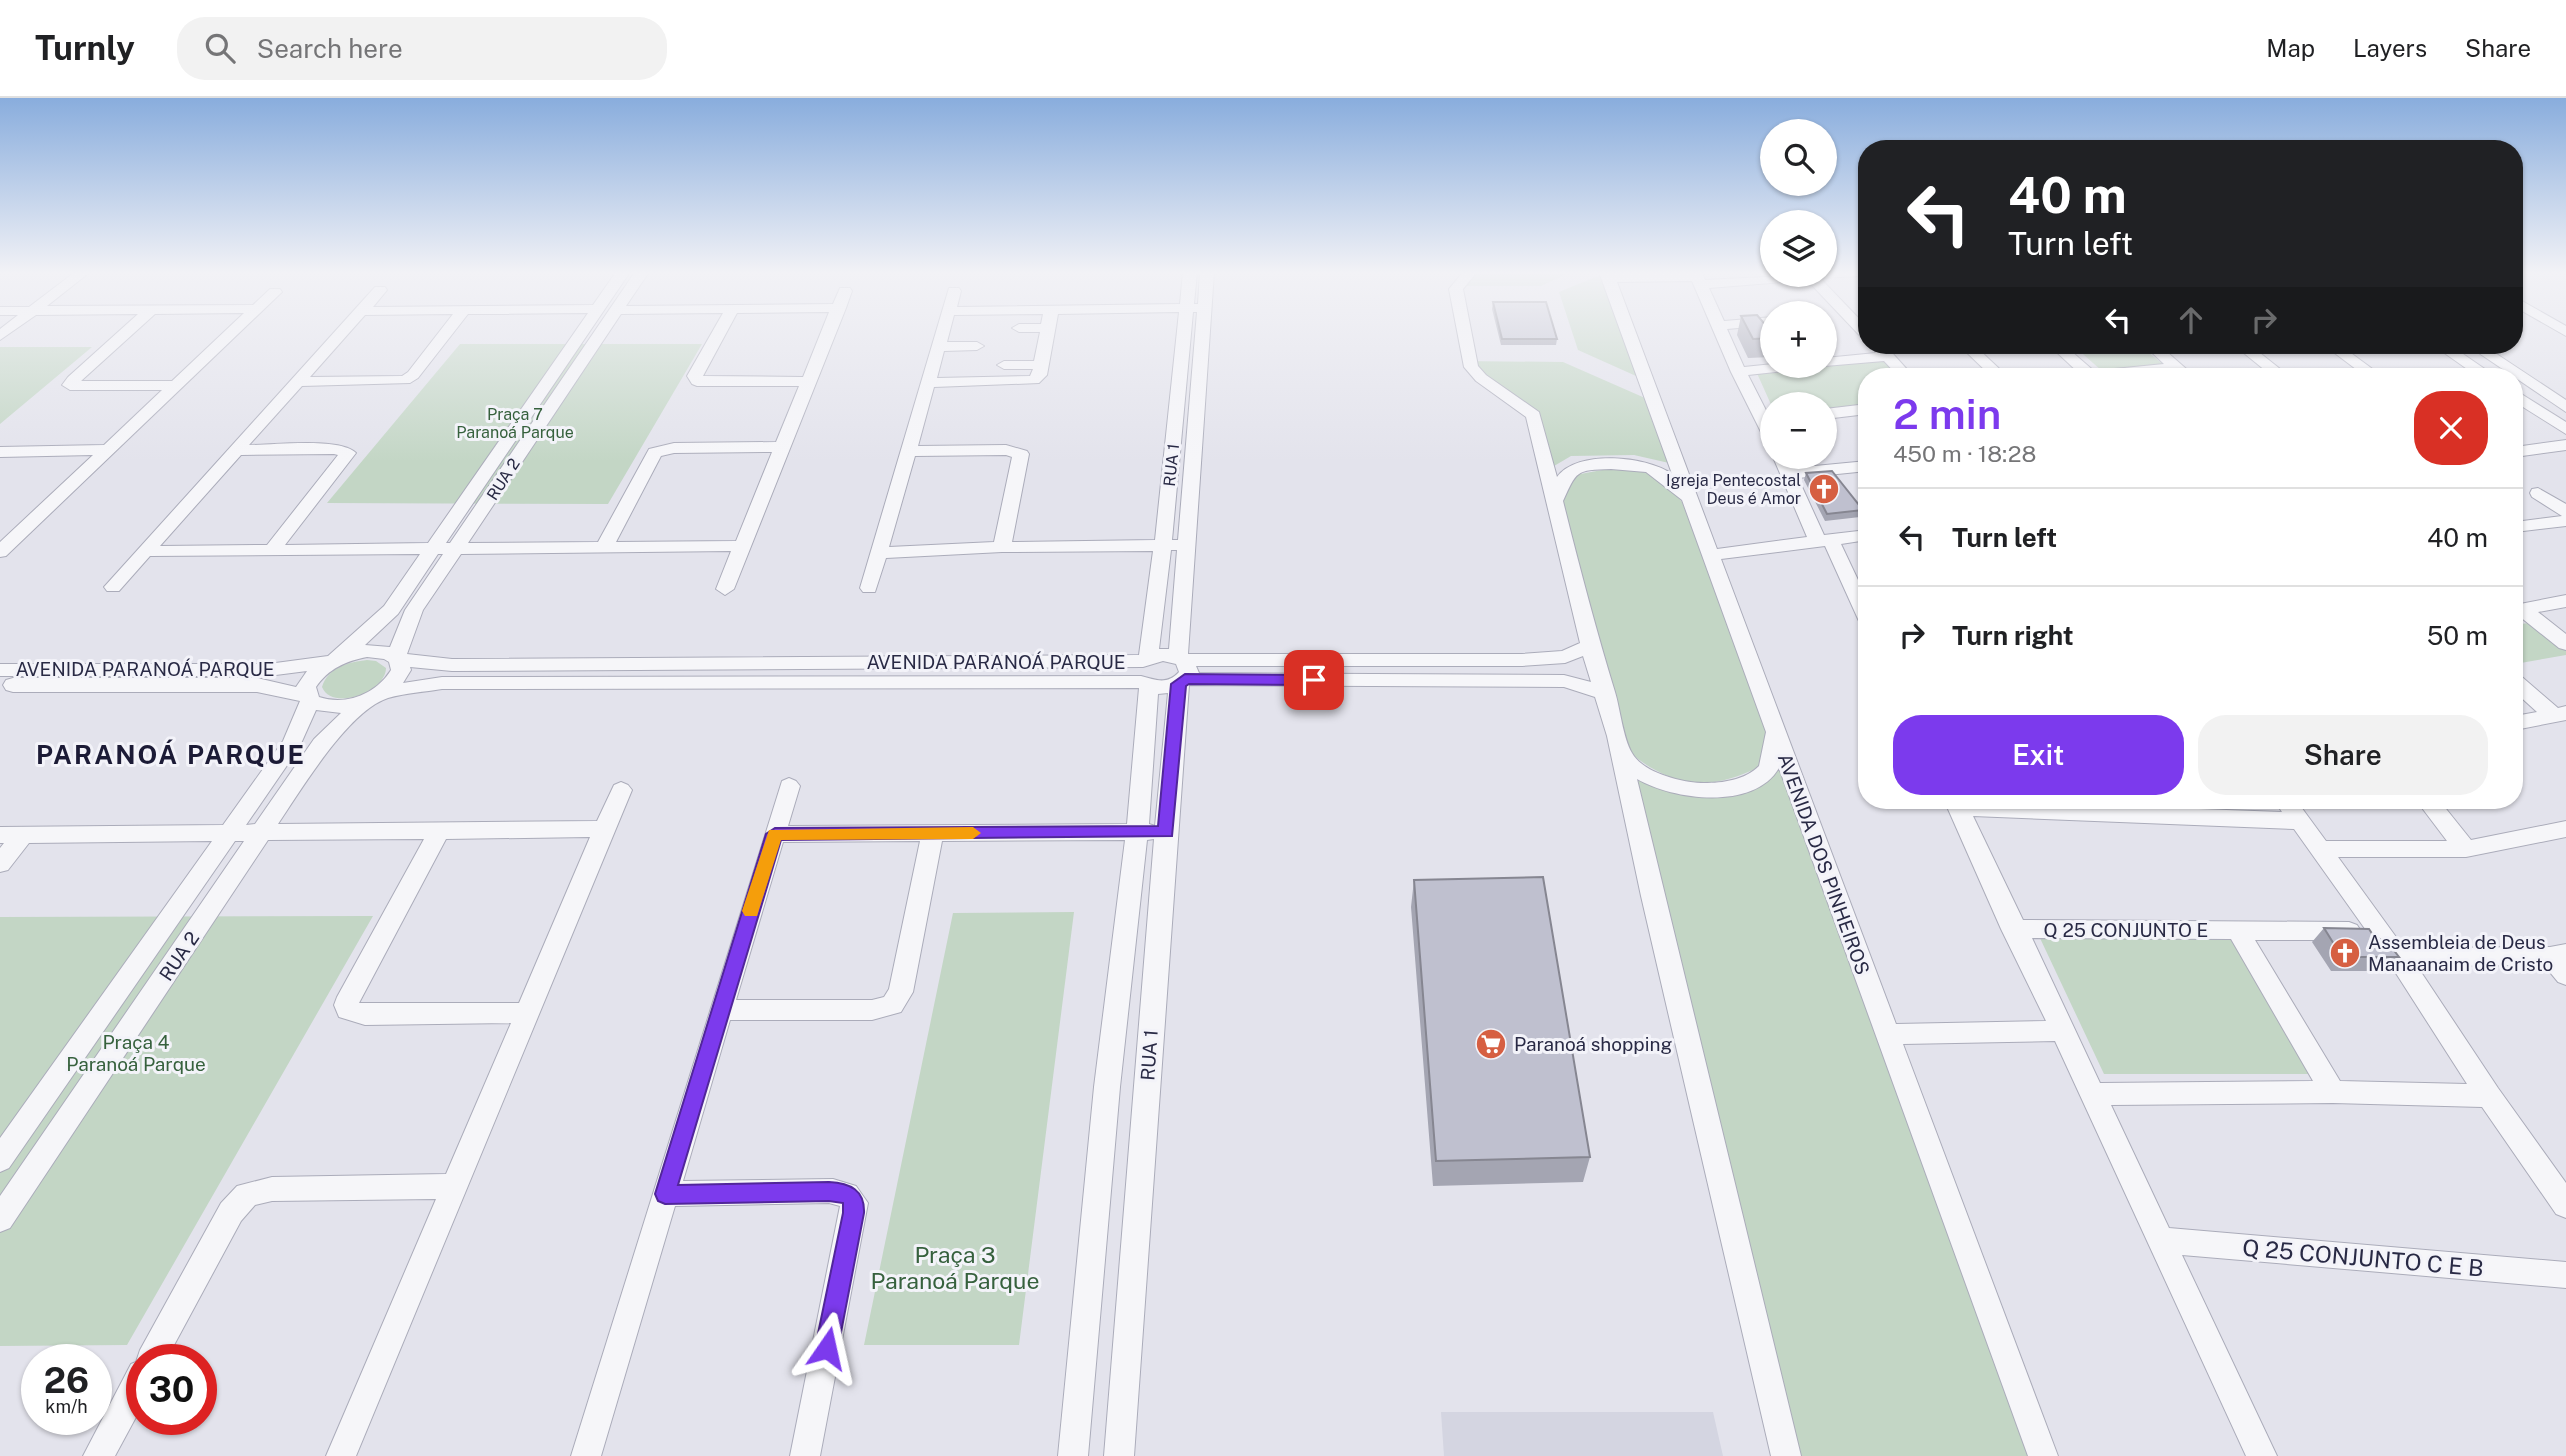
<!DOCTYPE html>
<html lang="en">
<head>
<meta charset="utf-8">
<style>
  :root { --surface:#fff; --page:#f2f2f2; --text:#202124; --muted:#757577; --line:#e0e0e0; --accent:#7c3aed }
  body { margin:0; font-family:"Public Sans",sans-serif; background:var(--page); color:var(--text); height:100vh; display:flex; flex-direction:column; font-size:26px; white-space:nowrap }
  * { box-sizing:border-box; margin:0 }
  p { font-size:23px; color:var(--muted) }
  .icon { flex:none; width:38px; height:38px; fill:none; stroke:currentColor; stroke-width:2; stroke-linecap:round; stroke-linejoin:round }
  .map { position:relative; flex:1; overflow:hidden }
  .panel { position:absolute; left:1858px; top:270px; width:665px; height:441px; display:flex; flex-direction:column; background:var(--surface); border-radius:28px; box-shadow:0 2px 5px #0004 }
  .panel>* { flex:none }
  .guide { position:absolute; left:1858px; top:42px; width:665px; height:214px; border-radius:28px; box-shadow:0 2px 5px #0004; background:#202124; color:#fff; overflow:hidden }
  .buttons { position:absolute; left:1760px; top:21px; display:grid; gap:14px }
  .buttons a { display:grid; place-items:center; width:77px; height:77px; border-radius:50%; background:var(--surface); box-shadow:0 2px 5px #0004; font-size:35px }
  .speed { position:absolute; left:21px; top:1246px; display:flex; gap:14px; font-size:35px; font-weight:700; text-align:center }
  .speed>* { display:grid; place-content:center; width:91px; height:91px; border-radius:50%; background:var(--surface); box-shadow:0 2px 5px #0004; line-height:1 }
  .speed small { font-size:18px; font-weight:400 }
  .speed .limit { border:10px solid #d22; background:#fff; color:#111 }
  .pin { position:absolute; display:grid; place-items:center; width:60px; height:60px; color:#fff; margin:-30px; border-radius:14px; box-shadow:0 4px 10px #0006 }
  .me { position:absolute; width:77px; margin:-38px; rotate:11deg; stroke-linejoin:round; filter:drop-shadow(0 0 5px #0008) }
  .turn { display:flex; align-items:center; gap:24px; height:147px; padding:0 35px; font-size:32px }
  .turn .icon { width:91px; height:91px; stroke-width:2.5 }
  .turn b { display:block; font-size:49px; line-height:60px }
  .lanes { display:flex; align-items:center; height:66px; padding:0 35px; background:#0003; justify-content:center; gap:35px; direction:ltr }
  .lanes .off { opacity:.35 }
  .round { display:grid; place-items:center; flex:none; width:74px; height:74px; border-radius:28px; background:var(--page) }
  .overview { display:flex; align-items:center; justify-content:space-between; height:119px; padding:0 35px }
  h1 { font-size:42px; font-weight:600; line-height:52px; color:var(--accent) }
  .button { display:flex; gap:14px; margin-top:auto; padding:14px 35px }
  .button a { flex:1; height:80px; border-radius:28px; background:var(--accent); color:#fff; font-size:28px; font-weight:600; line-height:80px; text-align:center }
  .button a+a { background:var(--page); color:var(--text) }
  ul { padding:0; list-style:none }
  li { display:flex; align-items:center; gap:21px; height:98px; padding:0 35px; border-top:2px solid var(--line) }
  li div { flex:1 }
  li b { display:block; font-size:26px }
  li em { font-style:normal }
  header { display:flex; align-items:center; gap:42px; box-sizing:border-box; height:98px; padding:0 35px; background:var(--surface); border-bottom:2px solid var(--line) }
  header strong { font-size:33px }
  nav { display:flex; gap:38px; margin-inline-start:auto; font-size:24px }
  .search { width:490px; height:63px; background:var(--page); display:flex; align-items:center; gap:18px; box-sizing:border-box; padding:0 24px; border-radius:28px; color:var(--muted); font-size:26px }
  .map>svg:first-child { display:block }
  .built { fill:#d4d5e1 }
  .green { fill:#c3d6c5 }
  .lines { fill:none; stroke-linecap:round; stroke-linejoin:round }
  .minor-casing { stroke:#abacba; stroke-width:2 }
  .minor { fill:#f6f6f9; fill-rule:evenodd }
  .wall { fill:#a4a5b2 }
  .building { fill:#bfc0cf; stroke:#868691; stroke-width:2 }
  .route { fill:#7c3aed; stroke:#51269a; stroke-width:2 }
  .slow { fill:#f59e0b }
  .labels { text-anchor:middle; stroke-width:6; stroke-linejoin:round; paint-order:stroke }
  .far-park-label { font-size:16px; fill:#36613d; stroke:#f3f3f9 }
  .far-street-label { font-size:16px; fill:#292a45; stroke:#f3f3f9 }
  .far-poi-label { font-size:16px; fill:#292a45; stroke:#f3f3f9; text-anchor:end }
  .street-label { font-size:19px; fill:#292a45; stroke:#f3f3f9 }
  .poi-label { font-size:19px; fill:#292a45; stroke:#f3f3f9; text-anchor:start }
  .park-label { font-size:19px; fill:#36613d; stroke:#f3f3f9 }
  .near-park-label { font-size:23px; fill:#36613d; stroke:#f3f3f9 }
  .near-street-label { font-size:23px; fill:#292a45; stroke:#f3f3f9 }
  .district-label { font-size:26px; font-weight:bold; letter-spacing:2px; fill:#1c1b36; stroke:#f3f3f9 }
</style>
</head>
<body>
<header>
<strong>Turnly</strong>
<div class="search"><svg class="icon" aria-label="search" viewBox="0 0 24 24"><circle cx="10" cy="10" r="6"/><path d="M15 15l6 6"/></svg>Search here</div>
<nav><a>Map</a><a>Layers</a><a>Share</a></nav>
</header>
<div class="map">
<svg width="2566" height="1358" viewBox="0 0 2566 1358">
  <rect width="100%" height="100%" fill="#e3e3ec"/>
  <path class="built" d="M 1441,1314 L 1713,1314 L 1723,1358 L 1444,1358 Z"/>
  <path class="green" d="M 1475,174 L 1571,174 L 1541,188 L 1459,188 Z
    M 1605,175 L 1645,282 L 1578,252 L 1559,194 Z
    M 460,246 L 702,246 L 608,406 L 327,405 Z
    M 2102,247 L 2139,247 L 2164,267 L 2102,273 L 2075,249 Z
    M 0,249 L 92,249 L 0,326 Z
    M 1884,260 L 1901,278 L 1867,278 L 1867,307 L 1825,310 L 1825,306 L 1773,306 L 1773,311 L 1756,273 L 1825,268 Z
    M 1462,263 L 1563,264 L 1645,300 L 1669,365 L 1634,357 L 1571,358 L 1549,371 L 1540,321 Z
    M 1613,370 C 1649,373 1659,374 1682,404 L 1768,634 L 1761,668 C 1710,694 1674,690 1630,655 L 1562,403 L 1575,377 Z
    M 2528,525 L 2566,553 L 2566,557 L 2515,566 L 2515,527 Z
    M 367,562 L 376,563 L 386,570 C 386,594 332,614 322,589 C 328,569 349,564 367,562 Z
    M 1781,667 L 2037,1358 L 1798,1358 L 1629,672 L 1661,690 L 1762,686 Z
    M 1074,814 L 1019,1247 L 864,1247 L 953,815 Z
    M 373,818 L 127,1247 L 0,1248 L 0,819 Z
    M 2039,838 L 2230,838 L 2312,976 L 2104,976 Z"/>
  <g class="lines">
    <g class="minor-casing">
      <path id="minor" d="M 75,174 L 90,174 L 47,208 L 253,207 L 270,191 L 280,191 L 282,194 L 6,458 L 0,459 L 0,444 L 93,357 L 0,359 L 0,349 L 104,347 L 162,292 L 70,292 L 62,287 L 68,279 L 138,216 L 36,217 L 0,242 L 0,231 L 18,217 L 0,217 L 0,209 L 29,209 ZM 244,215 L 172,283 L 81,283 L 155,216 Z
        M 616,174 L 630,174 L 446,445 L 450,445 L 635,174 L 649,174 L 626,208 L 833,206 L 840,190 L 850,190 L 852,193 L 846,210 L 734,491 L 725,497 L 716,491 L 731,453 L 461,456 L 423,512 L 407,556 L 452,561 L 1139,557 L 1153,453 L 1002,454 L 886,460 L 875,494 L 863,494 L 860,490 L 949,190 L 959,190 L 961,193 L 957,209 L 1180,206 L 1183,174 L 1197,174 L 1194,206 L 1198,206 L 1200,174 L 1214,174 L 1188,556 L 1522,556 L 1562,553 L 1580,545 L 1526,319 L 1476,283 L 1464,269 L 1449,191 L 1463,174 L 1477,174 L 1463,191 L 1478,268 L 1486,277 L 1539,314 L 1557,379 C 1577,351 1647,358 1672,376 L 1599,174 L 1702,174 L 1705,182 L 1865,174 L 1858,178 L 1820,180 L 1867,229 L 1867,241 L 1862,240 L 1807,182 L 1709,190 L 1724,223 L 1773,219 L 1773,227 L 1727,231 L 1744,269 L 1773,266 L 1801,268 L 1794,272 L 1748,277 L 1773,326 L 1773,347 L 1765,342 L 1731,274 L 1692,183 L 1617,184 L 1717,451 L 1807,439 L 1773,359 L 1789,359 L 1794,370 L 1867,363 L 1867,373 L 1798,380 L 1824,437 L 1867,432 L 1867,442 L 1841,446 L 1867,501 L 1867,527 L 1860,525 L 1858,521 L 1825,448 L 1721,461 L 1896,926 L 2046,923 L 2001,831 L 1944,702 L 2282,714 L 2274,702 L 2296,702 L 2326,743 L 2447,743 L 2416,702 L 2439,702 L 2471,742 L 2566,723 L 2566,739 L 2466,759 L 2338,759 L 2404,850 L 2550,849 L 2566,846 L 2566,887 L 2558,884 L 2544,867 L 2417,868 L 2498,990 L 2566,1085 L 2566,1120 L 2556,1116 L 2482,1009 L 2333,1005 L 2111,1007 L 2169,1130 L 2566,1164 L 2566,1190 L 2182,1157 L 2277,1358 L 2246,1358 L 2055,943 L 1903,946 L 2058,1358 L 2028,1358 L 1779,670 C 1754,713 1673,702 1637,681 L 1801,1358 L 1771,1358 L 1641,798 L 1607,638 L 1595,599 L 1564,589 L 1189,587 L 1134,1358 L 1104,1358 L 1154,741 L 1147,742 L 1120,989 L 1088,1358 L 1058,1358 L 1094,989 L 1125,742 L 942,743 L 913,894 L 901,914 L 872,922 L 730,922 L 683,1083 L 833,1081 L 856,1088 L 868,1105 L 820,1358 L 790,1358 L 840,1108 L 829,1105 L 675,1108 L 601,1358 L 571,1358 L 782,683 L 789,680 L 796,683 L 800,688 L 788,728 L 1127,726 L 1139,590 L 442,591 C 425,594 405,595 388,600 C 348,613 301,692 278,726 L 597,723 L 614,687 L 621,684 L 628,687 L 632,692 L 356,1358 L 326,1358 L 436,1101 L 272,1103 L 255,1107 L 241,1123 L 166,1262 L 142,1262 L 142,1308 L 115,1358 L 83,1358 L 131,1266 L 136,1264 L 140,1252 L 221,1105 L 237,1088 L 272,1079 L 446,1076 L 511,925 L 365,927 L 339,919 L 334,907 L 337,899 L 424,741 L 268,742 L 10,1130 L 0,1134 L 0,1098 L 244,743 L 235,743 L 9,1070 L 0,1074 L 0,1040 L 212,743 L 29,745 L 8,772 L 0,774 L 0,750 L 4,745 L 0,745 L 0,729 L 223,727 L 283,643 L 300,603 L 257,594 L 13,594 L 6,592 L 3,587 L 6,582 L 13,580 L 257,580 L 296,589 L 307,573 L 268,578 L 0,578 L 0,566 L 268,566 L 328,558 L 384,508 L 420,456 L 150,458 L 119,493 L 107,493 L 104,489 L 375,189 L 385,189 L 387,192 L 373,209 L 593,207 ZM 829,214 L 803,279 L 703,278 L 737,215 ZM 1179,214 L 1155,442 L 1012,444 L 1029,356 L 1027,353 L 1006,347 L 918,348 L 934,289 L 1039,285 L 1047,277 L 1058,216 ZM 1193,214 L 1197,214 L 1178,442 L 1172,442 ZM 588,215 L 428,445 L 285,447 L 356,355 C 340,339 273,347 249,347 L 302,288 L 410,285 L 418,280 L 468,216 ZM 723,215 L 687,278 L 692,286 L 697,288 L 799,288 L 776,344 L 674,345 L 649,351 L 598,444 L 468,445 L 621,216 ZM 453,216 L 408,274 L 402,278 L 310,279 L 365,217 ZM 1043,216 L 1041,226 L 1019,226 L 1012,230 L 1019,234 L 1040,234 L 1034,263 L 1004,263 L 997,267 L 1004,271 L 1033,271 L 1030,278 L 937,280 L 944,253 L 977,252 L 984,248 L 977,244 L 947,244 L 954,217 ZM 772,354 L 736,443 L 616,444 L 661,358 L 674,355 ZM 334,356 L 338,357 L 267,447 L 160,448 L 241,357 ZM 1006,357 L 1012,359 L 994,444 L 889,449 L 915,358 ZM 1611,371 L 1646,374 L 1682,402 L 1766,634 L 1759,668 C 1745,682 1723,685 1704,685 C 1683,685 1643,675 1632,655 C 1623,640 1620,610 1615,594 C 1596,532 1579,467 1563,403 C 1577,373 1575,372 1611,371 ZM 1171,452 L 1177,452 L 1169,551 L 1159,551 ZM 438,456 L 443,456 L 405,512 L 390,549 L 365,547 L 398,516 ZM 1583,558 L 1591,584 L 1564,577 L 1199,575 L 1196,568 L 1522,568 L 1565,565 ZM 367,559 L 384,561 L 389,564 L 391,572 C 376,596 346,608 319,599 L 316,589 C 328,571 346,563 367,559 ZM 1163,563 L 1176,566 L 1179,574 C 1167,587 1156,582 1141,578 L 442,579 L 403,585 L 411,572 L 410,569 L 452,573 L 1143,569 ZM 1168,595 L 1155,728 L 1149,726 L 1158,596 ZM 316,612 L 341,615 L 314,641 L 255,726 L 246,727 L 299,650 ZM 1973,718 L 2294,731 L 2390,866 L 2467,986 L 2340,983 L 2255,842 L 2349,842 L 2357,839 L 2361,833 L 2357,827 L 2349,824 L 2023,822 ZM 590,739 L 519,905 L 359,905 L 446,741 ZM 920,743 L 889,891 L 884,899 L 872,902 L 736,902 L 783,744 ZM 2032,840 L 2231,841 L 2313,983 L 2100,985 Z
        M 2515,199 L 2566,228 L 2566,238 L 2515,209 Z
        M 1873,247 L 1885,247 L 1913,278 L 1898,278 L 1884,263 L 1825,268 L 1822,268 L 1825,268 L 1825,260 L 1876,255 L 1872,249 Z
        M 1959,247 L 1974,247 L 2007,278 L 1991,278 Z
        M 2049,247 L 2064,247 L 2094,273 L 2164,266 L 2144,247 L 2159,247 L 2191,275 L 2188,278 L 2178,278 L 2173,274 L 2132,278 L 2082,278 Z
        M 2234,247 L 2250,247 L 2289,278 L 2272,278 Z
        M 2324,247 L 2340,247 L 2382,278 L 2365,278 Z
        M 2433,247 L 2450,247 L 2495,278 L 2477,278 Z
        M 2467,247 L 2483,247 L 2566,302 L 2566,314 Z
        M 2515,292 L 2566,324 L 2566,336 L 2515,304 Z
        M 1867,306 L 1867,316 L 1825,321 L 1825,311 Z
        M 2566,342 L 2566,352 L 2515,359 L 2515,349 Z
        M 2538,390 L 2566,406 L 2566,428 L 2515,434 L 2515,424 L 2562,418 L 2532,399 L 2530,395 L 2532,391 Z
        M 2566,497 L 2566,509 L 2538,514 L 2566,536 L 2566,552 L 2559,550 L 2519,518 L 2515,519 L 2515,507 Z
        M 2515,578 L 2522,579 L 2558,610 L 2566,608 L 2566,622 L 2515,632 L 2515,618 L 2537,614 L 2515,594 Z"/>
    </g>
    <use href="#minor" class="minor"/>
  </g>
  <path class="wall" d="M 1493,204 L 1557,241 L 1556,247 L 1501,247 L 1492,211 Z
    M 1741,218 L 1773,236 L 1773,252 L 1771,259 L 1748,260 L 1737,237 Z
    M 1806,375 L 1863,412 L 1860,419 L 1825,423 L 1804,382 Z
    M 1414,782 L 1590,1059 L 1583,1084 L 1433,1088 L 1411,809 Z
    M 2324,830 L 2373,837 L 2399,859 L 2387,873 L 2331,873 L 2312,844 Z"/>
  <path class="building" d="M 1493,204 L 1546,204 L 1557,241 L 1502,241 Z
    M 1757,217 L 1773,236 L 1773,240 L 1753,241 L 1741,218 Z
    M 1832,373 L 1863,412 L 1827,416 L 1806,375 Z
    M 1543,779 L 1590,1059 L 1436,1063 L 1414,782 Z
    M 2324,830 L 2369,831 L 2373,837 L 2389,846 L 2399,859 L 2342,859 Z"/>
  <linearGradient id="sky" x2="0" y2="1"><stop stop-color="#89addd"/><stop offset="0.48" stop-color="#f2f2f6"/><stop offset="1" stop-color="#f2f2f6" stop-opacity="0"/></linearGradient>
  <rect width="2566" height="364" fill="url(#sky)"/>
  <path class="route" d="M 1185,576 L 1314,577 L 1322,582 L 1314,587 L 1189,586 L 1186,588 L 1172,738 L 781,742 L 678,1087 L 829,1084 C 850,1085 865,1092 864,1115 L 838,1250 L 834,1258 L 827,1261 L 819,1258 L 815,1250 L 843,1115 L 843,1105 L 829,1103 L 665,1106 L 658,1103 L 655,1096 L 766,736 L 775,730 L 1158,728 L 1171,586 Z"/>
  <path class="slow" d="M 973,729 L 981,735 L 973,741 L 781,742 L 757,818 L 745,818 L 742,813 L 769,732 Z"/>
  <defs>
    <g id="church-disc" transform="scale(1.575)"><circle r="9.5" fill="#d65f42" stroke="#f3f3f9"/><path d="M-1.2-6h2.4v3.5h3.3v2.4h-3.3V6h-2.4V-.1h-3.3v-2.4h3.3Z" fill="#fff"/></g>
    <g id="supermarket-disc" transform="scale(1.575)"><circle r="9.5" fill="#d65f42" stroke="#f3f3f9"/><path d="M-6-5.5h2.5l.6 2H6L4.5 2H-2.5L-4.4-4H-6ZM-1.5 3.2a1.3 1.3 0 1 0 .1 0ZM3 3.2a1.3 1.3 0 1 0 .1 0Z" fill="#fff"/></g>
  </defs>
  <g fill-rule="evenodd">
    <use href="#church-disc" x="1824" y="391"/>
    <use href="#church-disc" x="2345" y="855"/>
    <use href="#supermarket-disc" x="1491" y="946"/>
  </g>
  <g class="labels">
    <g class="far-park-label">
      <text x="515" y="322">Praça 7<tspan x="515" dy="18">Paranoá Parque</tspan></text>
    </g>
    <g class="far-street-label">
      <text transform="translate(1171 367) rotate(-84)" y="6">RUA 1</text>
      <text transform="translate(503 381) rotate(-57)" y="6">RUA 2</text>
    </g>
    <g class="far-poi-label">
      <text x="1801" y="388">Igreja Pentecostal<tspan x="1801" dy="18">Deus é Amor</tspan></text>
    </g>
    <g class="street-label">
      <text x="996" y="571">AVENIDA PARANOÁ PARQUE</text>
      <text x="145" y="578">AVENIDA PARANOÁ PARQUE</text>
      <text transform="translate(1824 766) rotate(70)" y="7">AVENIDA DOS PINHEIROS</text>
      <text x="2126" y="839">Q 25 CONJUNTO E</text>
      <text transform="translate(179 858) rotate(-56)" y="7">RUA 2</text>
      <text transform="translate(1149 957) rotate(-86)" y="7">RUA 1</text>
    </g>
    <g class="poi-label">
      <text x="2368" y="851">Assembleia de Deus<tspan x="2368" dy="22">Manaanaim de Cristo</tspan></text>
      <text x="1514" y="953">Paranoá shopping</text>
    </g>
    <g class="park-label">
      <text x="136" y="951">Praça 4<tspan x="136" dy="22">Paranoá Parque</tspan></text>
    </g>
    <g class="near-park-label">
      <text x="955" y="1165">Praça 3<tspan x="955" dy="26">Paranoá Parque</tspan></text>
    </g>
    <g class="near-street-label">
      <text transform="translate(2363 1160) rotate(5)" y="8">Q 25 CONJUNTO C E B</text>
    </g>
    <g class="district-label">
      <text x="171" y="666">PARANOÁ PARQUE</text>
    </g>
  </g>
</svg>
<div class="buttons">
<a><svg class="icon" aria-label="search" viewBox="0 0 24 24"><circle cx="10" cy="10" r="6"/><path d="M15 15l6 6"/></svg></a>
<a><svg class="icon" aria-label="layers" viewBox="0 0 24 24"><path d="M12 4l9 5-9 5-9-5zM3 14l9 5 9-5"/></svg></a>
<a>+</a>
<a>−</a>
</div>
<div class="speed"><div>26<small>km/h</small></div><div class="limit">30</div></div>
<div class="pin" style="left:1314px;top:582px;background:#d93025"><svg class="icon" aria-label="arrive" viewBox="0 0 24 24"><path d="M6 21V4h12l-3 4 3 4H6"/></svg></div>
<svg class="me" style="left:827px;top:1250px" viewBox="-20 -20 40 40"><path d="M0-17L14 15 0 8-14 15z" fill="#7c3aed" stroke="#fff" stroke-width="4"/></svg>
<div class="guide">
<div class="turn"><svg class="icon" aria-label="left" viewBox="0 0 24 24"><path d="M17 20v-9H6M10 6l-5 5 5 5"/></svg><div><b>40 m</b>Turn left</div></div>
<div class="lanes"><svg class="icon" aria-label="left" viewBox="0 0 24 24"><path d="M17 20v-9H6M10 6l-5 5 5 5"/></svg><svg class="icon off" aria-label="ahead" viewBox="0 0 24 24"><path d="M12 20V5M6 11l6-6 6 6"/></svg><svg class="icon off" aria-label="right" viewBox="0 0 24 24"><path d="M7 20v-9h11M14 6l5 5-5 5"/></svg></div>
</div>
<section class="panel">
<div class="overview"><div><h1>2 min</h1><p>450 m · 18:28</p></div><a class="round" style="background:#d93025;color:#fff"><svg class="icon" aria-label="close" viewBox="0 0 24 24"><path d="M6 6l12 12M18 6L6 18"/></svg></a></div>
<ul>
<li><svg class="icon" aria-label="left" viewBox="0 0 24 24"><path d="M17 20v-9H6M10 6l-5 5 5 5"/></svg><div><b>Turn left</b></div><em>40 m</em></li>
<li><svg class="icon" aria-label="right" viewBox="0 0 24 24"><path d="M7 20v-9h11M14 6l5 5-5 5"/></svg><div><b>Turn right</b></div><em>50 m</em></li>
</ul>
<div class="button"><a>Exit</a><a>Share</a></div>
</section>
</div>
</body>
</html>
